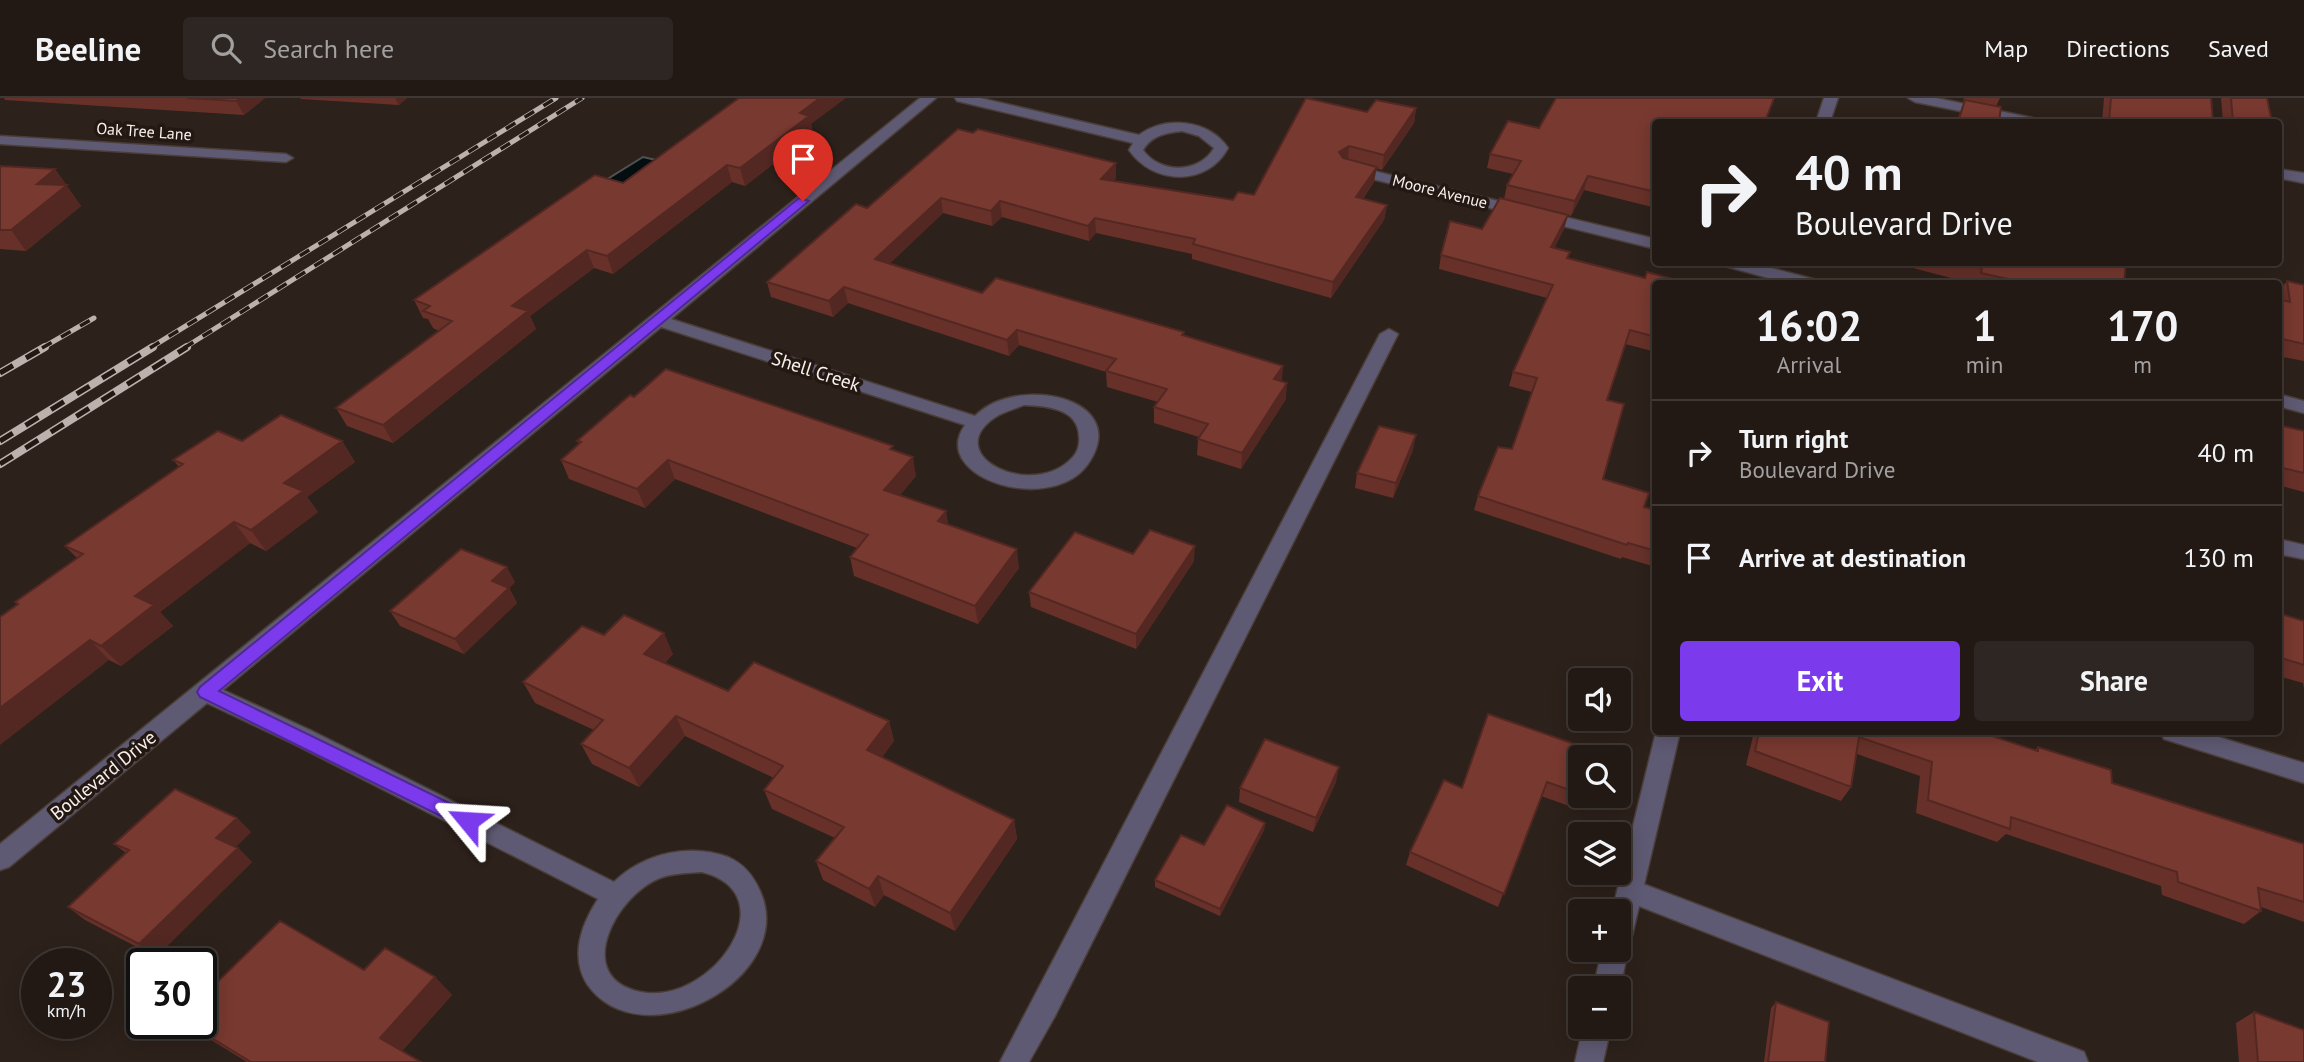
<!DOCTYPE html>
<html lang="en">
<head>
<meta charset="utf-8">
<style>
  :root { --surface:#221914; --page:#2e2622; --text:#f1f3f6; --muted:#a2a0a0; --line:#3f3834; --accent:#7c3aed }
  body { margin:0; font-family:"PT Sans",sans-serif; background:var(--page); color:var(--text); height:100vh; display:flex; flex-direction:column; font-size:26px; white-space:nowrap }
  * { box-sizing:border-box; margin:0 }
  p { font-size:23px; color:var(--muted) }
  .icon { flex:none; width:38px; height:38px; fill:none; stroke:currentColor; stroke-width:2; stroke-linecap:round; stroke-linejoin:round }
  .map { position:relative; flex:1; overflow:hidden }
  .drawer { position:absolute; left:1652px; top:182px; width:630px; height:455px; display:flex; flex-direction:column; background:var(--surface); border-radius:7px; box-shadow:0 4px 18px #0003,0 0 0 2px var(--line) }
  .drawer>* { flex:none }
  .top-card { position:absolute; left:1652px; top:21px; width:630px; height:147px; border-radius:7px; box-shadow:0 4px 18px #0003,0 0 0 2px var(--line); background:#221914; color:var(--text); overflow:hidden }
  .tools { position:absolute; left:1568px; top:570px; display:grid; gap:14px }
  .tools a { display:grid; place-items:center; width:63px; height:63px; border-radius:7px; background:var(--surface); box-shadow:0 4px 18px #0003,0 0 0 2px var(--line); font-size:35px }
  .speed { position:absolute; left:21px; top:850px; display:flex; gap:14px; font-size:35px; font-weight:700; text-align:center }
  .speed>* { display:grid; place-content:center; width:91px; height:91px; border-radius:50%; background:var(--surface); box-shadow:0 4px 18px #0003,0 0 0 2px var(--line); line-height:1 }
  .speed small { font-size:18px; font-weight:400 }
  .speed .limit { border:4px solid #111; border-radius:10px; background:#fff; color:#111 }
  .pin { position:absolute; display:grid; place-items:center; width:60px; height:60px; color:#fff; margin:-72px -30px; border-radius:50% 50% 50% 0; rotate:-45deg; box-shadow:0 0 7px #0007 }
  .pin .icon { rotate:45deg }
  .me { position:absolute; width:77px; margin:-38px; rotate:297deg; stroke-linejoin:round; filter:drop-shadow(0 0 5px #0008) }
  .turn { display:flex; align-items:center; gap:24px; height:147px; padding:0 28px; font-size:32px }
  .turn .icon { width:91px; height:91px; stroke-width:2.5 }
  .turn b { display:block; font-size:49px; line-height:60px }
  .eta { display:flex; justify-content:space-evenly; align-items:center; height:119px; text-align:center }
  .eta b { font-size:42px; font-weight:600; line-height:49px }
  .action { display:flex; gap:14px; margin-top:auto; padding:14px 28px }
  .action a { flex:1; height:80px; border-radius:7px; background:var(--accent); color:#fff; font-size:28px; font-weight:600; line-height:80px; text-align:center }
  .action a+a { background:var(--page); color:var(--text) }
  ul { padding:0; list-style:none }
  li { display:flex; align-items:center; gap:21px; height:105px; padding:0 28px; border-top:2px solid var(--line) }
  li div { flex:1 }
  li b { display:block; font-size:26px }
  li em { font-style:normal }
  header { display:flex; align-items:center; gap:42px; box-sizing:border-box; height:98px; padding:0 35px; background:var(--surface); border-bottom:2px solid var(--line) }
  header strong { font-size:33px }
  nav { display:flex; gap:38px; margin-inline-start:auto; font-size:24px }
  .search { width:490px; height:63px; background:var(--page); display:flex; align-items:center; gap:18px; box-sizing:border-box; padding:0 24px; border-radius:7px; color:var(--muted); font-size:26px }
  .map>svg:first-child { display:block }
  .water { fill:#040e11; stroke:#4e5253; stroke-width:2 }
  .lines { fill:none; stroke-linecap:round; stroke-linejoin:round }
  .lane-casing { stroke:#4a3e38; stroke-width:3 }
  .street-casing { stroke:#4a3e38; stroke-width:3 }
  .lane { fill:#5f5a73; fill-rule:evenodd }
  .street { fill:#5f5a73; fill-rule:evenodd }
  .rail-far1-casing { stroke:#bbb1ad; stroke-width:5 }
  .rail-casing { stroke:#bbb1ad; stroke-width:8 }
  .rail-far1 { stroke:#231812; stroke-width:3.5; stroke-dasharray:11; stroke-linecap:butt }
  .rail { stroke:#231812; stroke-width:5; stroke-dasharray:15; stroke-linecap:butt }
  .wall { fill:#673129 }
  .shaded-wall { fill:#542822 }
  .building { fill:#783930; stroke:#542822; stroke-width:2 }
  .route { fill:#7c3aed; stroke:#51269a; stroke-width:2 }
  .labels { text-anchor:middle; stroke-width:7; stroke-linejoin:round; paint-order:stroke }
  .far-street-label { font-size:16px; fill:#f9f1ed; stroke:#231812 }
  .street-label { font-size:19px; fill:#f9f1ed; stroke:#231812 }
</style>
</head>
<body>
<header>
<strong>Beeline</strong>
<div class="search"><svg class="icon" aria-label="search" viewBox="0 0 24 24"><circle cx="10" cy="10" r="6"/><path d="M15 15l6 6"/></svg>Search here</div>
<nav><a>Map</a><a>Directions</a><a>Saved</a></nav>
</header>
<div class="map">
<svg width="2304" height="964" viewBox="0 0 2304 964">
  <rect width="100%" height="100%" fill="#2d211b"/>
  <path class="water" d="M 643,59 L 656,62 L 624,87 L 606,82 Z"/>
  <g class="lines">
    <g class="lane-casing">
      <path id="lane" d="M 1389,231 L 1398,236 L 1055,918 L 1029,964 L 1000,964 L 1380,236 Z
        M 2278,441 L 2304,447 L 2304,461 L 2278,456 Z
        M 1630,781 L 2074,950 L 2084,954 L 2088,964 L 2038,964 L 1621,801 L 1617,793 L 1621,785 Z"/>
    </g>
    <g class="street-casing">
      <path id="street" d="M 920,0 L 936,0 L 671,221 L 975,318 C 1016,276 1130,299 1090,363 C 1055,420 927,380 965,327 L 661,229 L 223,592 L 310,632 L 614,784 C 644,755 689,745 728,759 C 744,766 753,777 760,793 C 799,880 641,964 587,886 C 570,858 581,827 598,801 L 294,646 L 207,605 L 9,769 L 0,772 L 0,746 ZM 1024,307 C 1046,308 1078,310 1079,338 C 1080,346 1078,353 1073,359 C 1034,403 940,358 994,320 C 1002,314 1015,311 1024,307 ZM 702,774 C 789,796 712,908 641,894 C 571,880 616,797 660,780 C 673,775 688,775 702,774 Z
        M 955,0 L 980,0 L 1139,37 C 1166,17 1209,22 1228,50 C 1207,89 1153,87 1129,52 L 1133,45 L 957,3 ZM 1182,33 L 1199,38 L 1214,50 C 1199,76 1160,76 1143,52 C 1152,37 1166,35 1182,33 Z
        M 1824,0 L 1838,0 L 1830,24 L 1816,24 Z
        M 1908,0 L 1936,0 L 2033,20 L 2040,24 L 2015,24 L 1915,4 Z
        M 0,38 L 286,56 L 293,60 L 286,64 L 0,46 Z
        M 1349,67 L 1656,141 L 1656,151 L 1344,74 L 1342,71 Z
        M 2278,71 L 2304,75 L 2304,85 L 2278,80 Z
        M 1719,164 L 1748,164 L 1817,182 L 1819,186 L 1790,186 L 1721,167 Z
        M 2278,296 L 2304,303 L 2304,315 L 2278,308 Z
        M 1656,634 L 1680,634 L 1632,838 L 1626,847 L 1628,852 L 1620,891 L 1593,891 L 1602,852 L 1619,852 L 1619,814 L 1612,814 Z
        M 2160,634 L 2202,634 L 2304,665 L 2304,685 L 2164,641 Z
        M 1583,929 L 1611,929 L 1603,964 L 1575,964 Z"/>
    </g>
    <use href="#lane" class="lane"/>
    <use href="#street" class="street"/>
    <g class="rail-far1-casing">
      <path id="rail-far1" d="M 42,250 L 94,220
        M 150,250 L 556,0
        M 184,250 L 582,0"/>
    </g>
    <g class="rail-casing">
      <path id="rail" d="M 0,275 L 45,249
        M 0,343 L 153,249
        M 0,366 L 187,249"/>
    </g>
    <use href="#rail-far1" class="rail-far1"/>
    <use href="#rail" class="rail"/>
  </g>
  <path class="wall" d="M 4,0 L 265,0 L 244,17 L 5,2 Z
    M 300,0 L 407,0 L 399,7 L 301,1 Z
    M 1964,0 L 2000,0 L 1996,8 L 1999,24 L 1956,24 L 1965,3 L 1963,3 Z
    M 2104,0 L 2211,0 L 2213,24 L 2102,24 Z
    M 2221,0 L 2267,0 L 2272,24 L 2223,24 Z
    M 1416,10 L 1414,25 L 1382,72 L 1376,70 L 1374,84 L 1363,101 L 1387,107 L 1384,122 L 1331,200 L 1192,161 L 1192,156 L 1096,135 L 1089,143 L 1002,119 L 992,128 L 943,115 L 889,166 L 982,195 L 1184,238 L 1282,283 L 1286,301 L 1241,371 L 1197,357 L 1198,341 L 1199,339 L 1154,325 L 1154,309 L 1158,304 L 1107,289 L 1106,274 L 1019,247 L 1009,258 L 848,205 L 833,219 L 771,199 L 767,184 L 867,110 L 1116,80 L 1113,83 L 1233,102 L 1254,97 L 1367,14 Z
    M 1656,24 L 1656,110 L 1584,92 L 1571,118 L 1568,117 L 1564,131 L 1554,150 L 1568,160 L 1656,186 L 1656,254 L 1625,246 L 1607,302 L 1603,381 L 1644,409 L 1656,412 L 1656,459 L 1652,468 L 1622,459 L 1621,461 L 1474,412 L 1478,398 L 1512,351 L 1532,294 L 1509,288 L 1513,274 L 1547,200 L 1439,171 L 1441,157 L 1482,131 L 1504,101 L 1507,87 L 1513,76 L 1487,70 L 1490,56 L 1539,30 Z
    M 811,26 L 813,35 L 745,88 L 732,84 L 613,176 L 594,170 L 530,218 L 536,231 L 393,345 L 347,328 L 336,310 L 439,233 L 433,230 L 428,221 L 423,220 L 414,202 L 623,85 Z
    M 0,68 L 55,71 L 81,108 L 26,153 L 0,151 Z
    M 1890,164 L 2126,164 L 2124,186 L 1974,186 Z
    M 2287,183 L 2304,187 L 2304,263 L 2278,258 L 2278,194 Z
    M 634,299 L 894,352 L 916,378 L 900,397 L 946,413 L 948,427 L 1019,470 L 978,526 L 854,478 L 850,459 L 857,450 L 675,381 L 645,410 L 569,381 L 561,362 L 579,346 L 577,343 Z
    M 2278,327 L 2304,333 L 2304,394 L 2278,387 Z
    M 242,343 L 342,343 L 355,364 L 307,399 L 318,414 L 266,453 L 250,445 L 160,514 L 173,528 L 121,568 L 109,562 L 15,504 L 77,460 L 65,448 L 179,369 L 173,362 Z
    M 1413,352 L 1393,400 L 1355,390 L 1357,375 Z
    M 1133,456 L 1194,463 L 1136,551 L 1031,509 L 1029,494 Z
    M 515,484 L 509,490 L 517,505 L 464,556 L 400,528 L 390,513 Z
    M 2278,515 L 2304,523 L 2304,591 L 2303,585 L 2278,578 Z
    M 604,537 L 673,556 L 665,565 L 728,593 L 889,623 L 894,643 L 882,659 L 1014,722 L 1017,741 L 955,833 L 884,797 L 875,809 L 823,782 L 816,763 L 835,740 L 772,711 L 764,692 L 774,680 L 685,638 L 639,689 L 592,666 L 581,646 L 594,632 L 535,605 L 523,584 Z
    M 1488,616 L 1578,695 L 1572,709 L 1541,698 L 1498,809 L 1406,767 L 1410,754 L 1462,690 Z
    M 1754,634 L 1980,634 L 2035,652 L 2038,649 L 2112,685 L 2304,746 L 2304,824 L 2261,809 L 2261,813 L 2244,826 L 2162,797 L 2161,788 L 2006,736 L 1997,744 L 1916,715 L 1920,678 L 1857,656 L 1851,689 L 1841,703 L 1746,667 Z
    M 1336,684 L 1313,734 L 1239,704 L 1240,690 Z
    M 237,720 L 251,734 L 235,749 L 238,750 L 252,764 L 156,859 L 85,822 L 68,809 L 126,755 L 114,746 Z
    M 1265,725 L 1264,732 L 1220,818 L 1155,789 L 1155,782 L 1204,747 Z
    M 364,872 L 435,879 L 452,897 L 402,953 L 421,964 L 247,964 L 203,937 L 188,926 L 201,926 Z
    M 1776,904 L 1825,964 L 1764,964 L 1771,910 Z
    M 2254,914 L 2304,964 L 2239,964 L 2236,925 Z"/>
  <path class="shaded-wall" d="M 240,0 L 265,0 L 244,17 L 236,3 Z
    M 395,0 L 407,0 L 399,7 Z
    M 820,0 L 846,0 L 811,26 L 813,35 L 745,88 L 740,70 L 800,15 Z
    M 1416,10 L 1414,25 L 1382,72 L 1384,57 Z
    M 1349,48 L 1348,63 L 1337,69 L 1339,54 Z
    M 1116,65 L 1116,80 L 1101,96 L 1101,81 Z
    M 727,67 L 732,84 L 613,176 L 607,158 Z
    M 1377,69 L 1374,84 L 1354,114 L 1356,99 Z
    M 55,71 L 81,108 L 26,153 L 11,132 L 37,86 Z
    M 1588,78 L 1584,92 L 1571,118 L 1575,103 Z
    M 941,100 L 943,115 L 878,177 L 875,161 Z
    M 1000,103 L 1002,119 L 992,128 L 991,113 Z
    M 1387,107 L 1384,122 L 1331,200 L 1333,184 Z
    M 1568,117 L 1564,131 L 1548,163 L 1551,149 Z
    M 1095,120 L 1096,135 L 1089,143 L 1088,128 Z
    M 587,152 L 594,170 L 530,218 L 536,231 L 393,345 L 383,327 L 512,208 Z
    M 844,189 L 848,205 L 833,219 L 829,203 Z
    M 1017,232 L 1019,247 L 1009,258 L 1007,242 Z
    M 1283,268 L 1282,283 L 1274,281 Z
    M 1287,285 L 1286,301 L 1241,371 L 1242,355 Z
    M 1416,337 L 1413,352 L 1393,400 L 1396,385 Z
    M 342,343 L 355,364 L 307,399 L 318,414 L 266,453 L 251,432 L 284,385 Z
    M 913,359 L 916,378 L 888,411 L 884,392 Z
    M 668,362 L 675,381 L 645,410 L 637,391 Z
    M 946,413 L 949,432 L 938,423 Z
    M 234,424 L 250,445 L 160,514 L 173,528 L 121,568 L 101,548 L 135,498 Z
    M 1195,448 L 1194,463 L 1136,551 L 1136,536 Z
    M 1017,451 L 1019,470 L 978,526 L 975,508 Z
    M 507,469 L 515,484 L 505,494 L 509,490 L 517,505 L 464,556 L 455,541 L 492,483 Z
    M 664,535 L 673,556 L 654,576 L 644,556 Z
    M 90,542 L 109,562 L 0,647 L 0,610 Z
    M 676,618 L 685,638 L 639,689 L 629,670 Z
    M 889,623 L 894,643 L 873,672 L 867,652 Z
    M 1339,669 L 1336,684 L 1313,734 L 1316,720 Z
    M 237,720 L 251,734 L 231,754 L 216,740 Z
    M 1014,722 L 1017,741 L 955,833 L 950,815 Z
    M 1265,725 L 1264,732 L 1220,818 L 1220,811 Z
    M 238,750 L 252,764 L 156,859 L 139,846 Z
    M 878,778 L 884,797 L 875,809 L 869,791 Z
    M 435,879 L 452,897 L 398,957 L 380,940 Z"/>
  <path class="building" d="M 187,0 L 240,0 L 236,3 Z
    M 739,0 L 820,0 L 800,15 L 809,18 L 740,70 L 727,67 L 607,158 L 587,152 L 512,208 L 528,213 L 383,327 L 336,310 L 452,223 L 423,213 L 430,208 L 414,202 L 595,77 L 623,85 Z
    M 1306,0 L 1367,14 L 1376,2 L 1416,10 L 1384,57 L 1349,48 L 1339,54 L 1343,60 L 1377,69 L 1356,99 L 1387,107 L 1333,184 L 1193,146 L 1195,141 L 1095,120 L 1088,128 L 1000,103 L 991,113 L 941,100 L 875,161 L 982,195 L 996,180 L 1184,234 L 1182,237 L 1283,268 L 1274,281 L 1287,285 L 1242,355 L 1198,341 L 1208,326 L 1154,309 L 1167,291 L 1106,273 L 1116,261 L 1017,232 L 1007,242 L 844,189 L 829,203 L 767,184 L 856,106 L 867,110 L 958,31 L 973,35 L 978,31 L 1116,65 L 1101,81 L 1233,102 L 1238,94 L 1254,97 Z
    M 1556,0 L 1774,0 L 1765,24 L 1656,24 L 1656,94 L 1588,78 L 1575,103 L 1507,87 L 1521,63 L 1490,56 L 1508,23 L 1539,30 Z
    M 2111,0 L 2211,0 L 2213,24 L 2109,24 Z
    M 2231,0 L 2267,0 L 2272,24 L 2233,24 Z
    M 1965,2 L 2001,9 L 1999,24 L 1958,24 Z
    M 0,68 L 55,71 L 37,86 L 67,87 L 11,132 L 0,132 Z
    M 1500,100 L 1568,117 L 1551,149 L 1570,154 L 1567,160 L 1645,180 L 1647,174 L 1691,186 L 1656,186 L 1656,239 L 1630,232 L 1607,302 L 1624,306 L 1603,381 L 1649,395 L 1644,409 L 1656,412 L 1656,453 L 1628,445 L 1627,447 L 1478,398 L 1498,349 L 1512,351 L 1537,280 L 1513,274 L 1553,187 L 1441,157 L 1450,123 L 1482,131 Z
    M 1957,164 L 2126,164 L 2124,186 L 2030,186 L 1981,175 L 1982,170 Z
    M 2287,183 L 2304,187 L 2304,246 L 2278,240 L 2278,201 L 2290,204 Z
    M 666,271 L 893,348 L 890,351 L 913,359 L 884,392 L 946,413 L 938,423 L 1017,451 L 975,508 L 850,459 L 868,437 L 668,362 L 637,391 L 561,362 L 581,344 L 577,343 L 630,297 L 634,299 Z
    M 281,317 L 342,343 L 284,385 L 303,393 L 251,432 L 234,424 L 135,498 L 154,507 L 101,548 L 90,542 L 0,610 L 0,519 L 18,506 L 15,504 L 83,456 L 65,448 L 183,366 L 173,362 L 218,333 L 242,343 Z
    M 2278,327 L 2304,333 L 2304,375 L 2278,369 Z
    M 1379,328 L 1416,337 L 1396,385 L 1357,375 Z
    M 1150,432 L 1195,448 L 1136,536 L 1029,494 L 1075,434 L 1133,456 Z
    M 461,451 L 507,469 L 492,483 L 509,490 L 455,541 L 390,513 Z
    M 2278,515 L 2304,523 L 2304,567 L 2278,559 Z
    M 624,517 L 664,535 L 644,556 L 728,593 L 754,564 L 889,623 L 867,652 L 1014,722 L 950,815 L 878,778 L 869,791 L 816,763 L 844,729 L 764,692 L 783,668 L 676,618 L 629,670 L 581,646 L 603,622 L 523,584 L 582,528 L 604,537 Z
    M 1488,616 L 1589,651 L 1587,660 L 1580,660 L 1580,686 L 1578,695 L 1547,684 L 1504,796 L 1410,754 L 1444,682 L 1462,690 Z
    M 1759,634 L 1980,634 L 2038,653 L 2038,649 L 2111,672 L 2112,685 L 2304,746 L 2304,804 L 2258,790 L 2261,813 L 2178,784 L 2177,774 L 2011,719 L 2010,731 L 1928,702 L 1932,664 L 1859,639 L 1851,689 L 1755,653 Z
    M 1265,641 L 1339,669 L 1316,720 L 1240,690 Z
    M 175,691 L 237,720 L 216,740 L 238,750 L 139,846 L 68,809 L 129,752 L 114,746 Z
    M 1227,707 L 1265,725 L 1220,811 L 1155,782 L 1181,737 L 1204,747 Z
    M 280,823 L 364,872 L 385,850 L 435,879 L 380,940 L 421,964 L 251,964 L 189,926 L 201,926 L 201,900 Z
    M 1776,904 L 1829,924 L 1825,964 L 1768,964 Z
    M 2254,914 L 2304,932 L 2304,964 L 2258,964 Z"/>
  <path class="route" d="M 799,100 L 809,103 L 219,593 L 474,717 L 477,723 L 474,728 L 468,731 L 461,728 L 200,599 L 197,594 L 200,589 Z"/>
  <g class="labels">
    <g class="far-street-label">
      <text transform="translate(144 33) rotate(4)" y="6">Oak Tree Lane</text>
      <text transform="translate(1440 93) rotate(14)" y="6">Moore Avenue</text>
    </g>
    <g class="street-label">
      <text transform="translate(816 273) rotate(18)" y="7">Shell Creek</text>
      <text transform="translate(103 677) rotate(-39)" y="7">Boulevard Drive</text>
    </g>
  </g>
</svg>
<div class="tools">
<a><svg class="icon" aria-label="sound" viewBox="0 0 24 24"><path d="M4 9h4l5-4v14l-5-4H4zM17 9q2 3 0 6"/></svg></a>
<a><svg class="icon" aria-label="search" viewBox="0 0 24 24"><circle cx="10" cy="10" r="6"/><path d="M15 15l6 6"/></svg></a>
<a><svg class="icon" aria-label="layers" viewBox="0 0 24 24"><path d="M12 4l9 5-9 5-9-5zM3 14l9 5 9-5"/></svg></a>
<a>+</a>
<a>−</a>
</div>
<div class="speed"><div>23<small>km/h</small></div><div class="limit">30</div></div>
<div class="pin" style="left:803px;top:103px;background:#d93025"><svg class="icon" aria-label="arrive" viewBox="0 0 24 24"><path d="M6 21V4h12l-3 4 3 4H6"/></svg></div>
<svg class="me" style="left:468px;top:723px" viewBox="-20 -20 40 40"><path d="M0-17L14 15 0 8-14 15z" fill="#7c3aed" stroke="#fff" stroke-width="4"/></svg>
<div class="top-card">
<div class="turn"><svg class="icon" aria-label="right" viewBox="0 0 24 24"><path d="M7 20v-9h11M14 6l5 5-5 5"/></svg><div><b>40 m</b>Boulevard Drive</div></div>
</div>
<section class="drawer">
<div class="eta">
<div><b>16:02</b><p>Arrival</p></div>
<div><b>1</b><p>min</p></div>
<div><b>170</b><p>m</p></div>
</div>
<ul>
<li><svg class="icon" aria-label="right" viewBox="0 0 24 24"><path d="M7 20v-9h11M14 6l5 5-5 5"/></svg><div><b>Turn right</b><p>Boulevard Drive</p></div><em>40 m</em></li>
<li><svg class="icon" aria-label="arrive" viewBox="0 0 24 24"><path d="M6 21V4h12l-3 4 3 4H6"/></svg><div><b>Arrive at destination</b></div><em>130 m</em></li>
</ul>
<div class="action"><a>Exit</a><a>Share</a></div>
</section>
</div>
</body>
</html>
